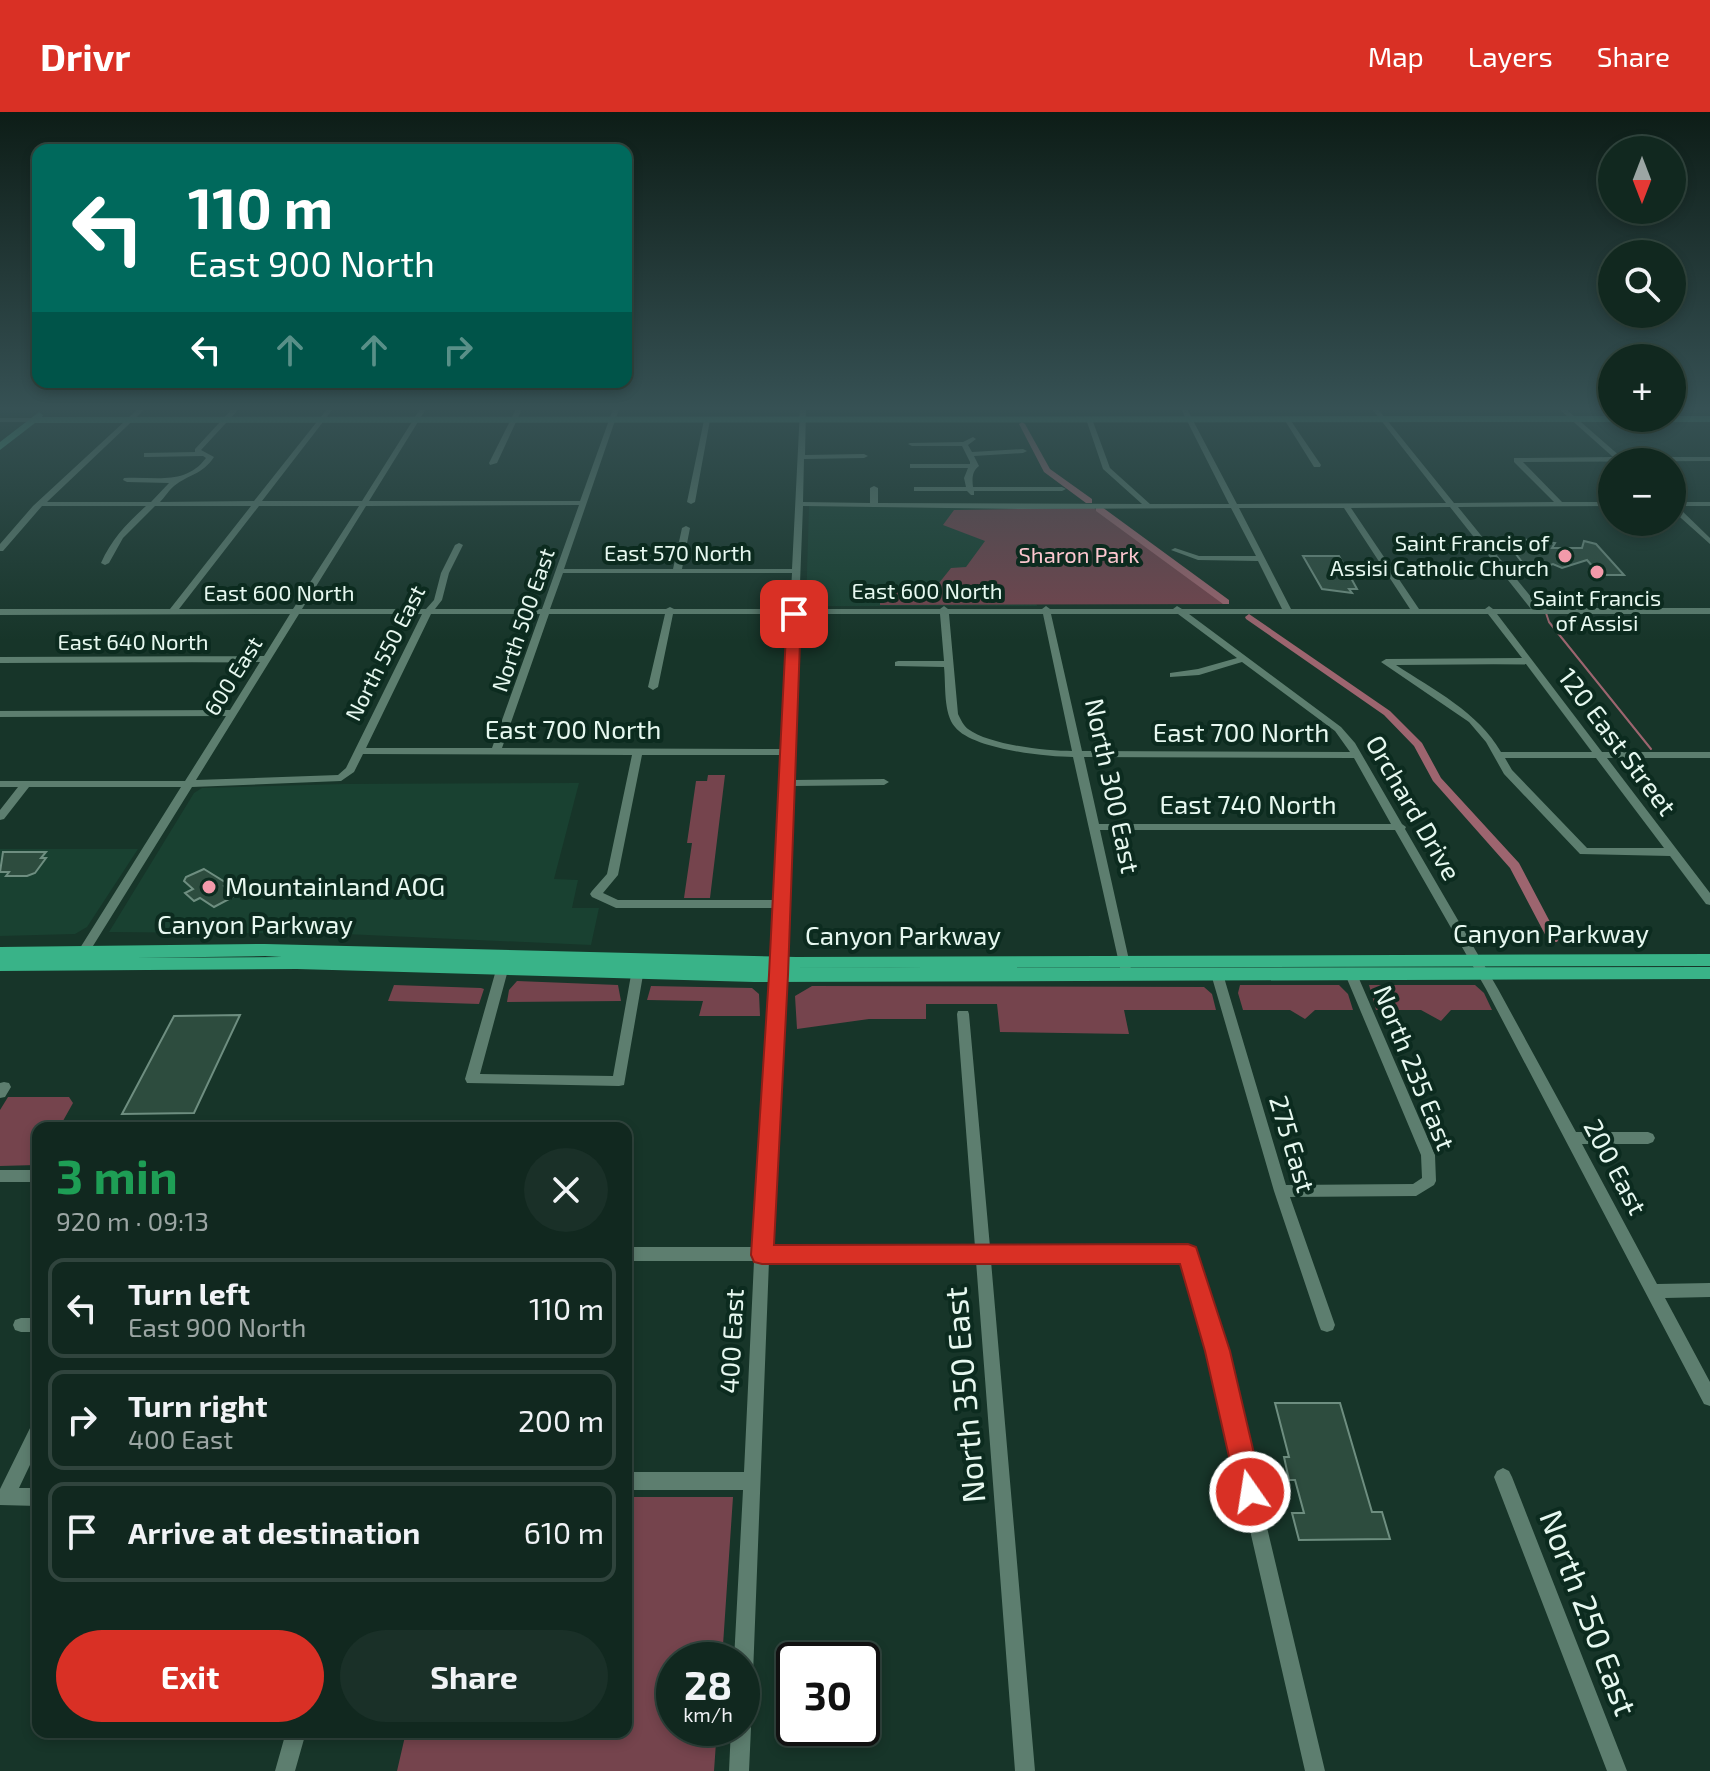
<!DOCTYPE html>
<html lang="en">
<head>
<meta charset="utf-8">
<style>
  :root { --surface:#11281f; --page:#1a3028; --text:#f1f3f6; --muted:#9ca6a4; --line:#30443d; --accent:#d93025 }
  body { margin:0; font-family:"Exo 2",sans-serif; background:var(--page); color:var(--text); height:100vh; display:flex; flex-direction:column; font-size:30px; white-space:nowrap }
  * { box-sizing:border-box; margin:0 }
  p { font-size:26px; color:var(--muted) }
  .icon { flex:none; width:44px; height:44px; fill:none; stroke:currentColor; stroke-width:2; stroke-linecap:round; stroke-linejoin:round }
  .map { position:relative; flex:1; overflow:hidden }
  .drawer { position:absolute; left:32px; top:1010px; width:600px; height:616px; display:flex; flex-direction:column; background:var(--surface); border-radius:16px; box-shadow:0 4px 12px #0003,0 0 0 2px var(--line) }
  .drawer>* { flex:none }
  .banner { position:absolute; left:32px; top:32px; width:600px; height:244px; border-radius:16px; box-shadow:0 4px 12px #0003,0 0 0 2px var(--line); background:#00695c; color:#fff; overflow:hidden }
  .needle { width:52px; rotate:180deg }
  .fabs { position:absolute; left:1598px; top:24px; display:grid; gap:16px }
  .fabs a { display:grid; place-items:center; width:88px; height:88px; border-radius:50%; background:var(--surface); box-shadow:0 4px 12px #0003,0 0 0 2px var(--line); font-size:40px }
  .speed { position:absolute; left:656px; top:1530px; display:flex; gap:16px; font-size:40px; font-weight:700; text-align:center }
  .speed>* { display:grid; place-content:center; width:104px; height:104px; border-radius:50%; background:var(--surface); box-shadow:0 4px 12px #0003,0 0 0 2px var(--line); line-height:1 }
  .speed small { font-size:20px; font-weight:400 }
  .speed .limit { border:4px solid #111; border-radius:12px; background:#fff; color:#111 }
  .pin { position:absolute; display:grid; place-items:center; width:68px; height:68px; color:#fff; margin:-34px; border-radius:16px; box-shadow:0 4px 12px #0006 }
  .me { position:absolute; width:88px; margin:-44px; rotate:347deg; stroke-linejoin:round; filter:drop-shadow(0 0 6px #0008) }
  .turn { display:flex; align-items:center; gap:28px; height:168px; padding:0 24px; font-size:36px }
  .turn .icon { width:104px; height:104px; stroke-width:2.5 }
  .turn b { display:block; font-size:56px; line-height:68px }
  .lanes { display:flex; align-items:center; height:76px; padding:0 24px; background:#0003; justify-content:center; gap:40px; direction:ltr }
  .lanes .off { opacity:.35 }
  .round { display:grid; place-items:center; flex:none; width:84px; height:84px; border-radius:42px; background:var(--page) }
  .head { display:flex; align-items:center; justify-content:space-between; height:136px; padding:0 24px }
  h1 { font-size:48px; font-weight:700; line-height:60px; color:#1e9e55 }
  .button { display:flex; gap:16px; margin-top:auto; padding:16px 24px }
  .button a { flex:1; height:92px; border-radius:48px; background:var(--accent); color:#fff; font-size:32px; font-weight:700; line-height:92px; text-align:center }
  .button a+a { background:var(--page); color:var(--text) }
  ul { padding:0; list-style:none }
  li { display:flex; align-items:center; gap:24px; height:100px; margin:0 16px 12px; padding:0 8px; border:4px solid var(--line); border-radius:16px }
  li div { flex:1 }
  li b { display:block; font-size:30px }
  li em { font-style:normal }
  header { display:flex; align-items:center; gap:48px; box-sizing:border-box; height:112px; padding:0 40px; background:var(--accent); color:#fff }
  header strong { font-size:38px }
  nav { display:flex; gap:44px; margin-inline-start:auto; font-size:28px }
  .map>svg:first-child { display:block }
  .built { fill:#194131 }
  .green { fill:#75444d }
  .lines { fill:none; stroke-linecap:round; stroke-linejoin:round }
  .stream { stroke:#9d656f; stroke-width:2 }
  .canal { fill:#9d656f; fill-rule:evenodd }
  .building { fill:#2d4c3e; stroke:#6e8e80; stroke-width:2 }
  .minor { fill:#5d7e6f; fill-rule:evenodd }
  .major { fill:#479e7e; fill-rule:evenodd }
  .highway { fill:#39b388; fill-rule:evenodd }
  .route { fill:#d93025; stroke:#8d1f18; stroke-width:2 }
  .poi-dot { fill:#f39aaa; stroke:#0c2b1f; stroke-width:3 }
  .labels { text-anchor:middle; stroke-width:8; stroke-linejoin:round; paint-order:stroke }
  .far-poi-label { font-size:22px; fill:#e7f8f0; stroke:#0c2b1f; text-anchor:end }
  .far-street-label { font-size:22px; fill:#e7f8f0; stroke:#0c2b1f }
  .far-park-label { font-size:22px; fill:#fcc7cf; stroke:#0c2b1f }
  .street-label { font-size:26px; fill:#e7f8f0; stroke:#0c2b1f }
  .poi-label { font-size:26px; fill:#e7f8f0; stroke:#0c2b1f; text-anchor:start }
  .near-street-label { font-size:32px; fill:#e7f8f0; stroke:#0c2b1f }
</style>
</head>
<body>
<header>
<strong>Drivr</strong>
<nav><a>Map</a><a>Layers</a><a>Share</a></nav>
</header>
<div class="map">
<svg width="1710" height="1659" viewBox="0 0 1710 1659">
  <rect width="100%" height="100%" fill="#173529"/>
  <path class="built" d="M 809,394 L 1017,397 L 1037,494 L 806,494 Z
    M 579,671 L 554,767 L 578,768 L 572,796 L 599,796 L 591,833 L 345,822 L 109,820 L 194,681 L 202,676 L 343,672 Z
    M 0,737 L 138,737 L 87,815 L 75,822 L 0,824 Z"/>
  <path class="green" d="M 1094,396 L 1227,492 L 880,493 L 880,484 L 886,480 L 924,480 L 924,476 L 931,469 L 939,471 L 951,456 L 966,455 L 985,429 L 943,413 L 954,398 Z
    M 708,663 L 725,663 L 710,786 L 684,786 L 692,731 L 687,731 L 696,669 L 707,669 Z
    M 517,869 L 618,873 L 621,889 L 507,890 L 509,878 Z
    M 394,873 L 481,876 L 484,877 L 479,892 L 388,889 Z
    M 1240,873 L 1339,873 L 1348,882 L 1353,898 L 1315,898 L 1305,907 L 1290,898 L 1243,898 L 1238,881 Z
    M 1369,873 L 1475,873 L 1484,881 L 1492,898 L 1451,898 L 1441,909 L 1421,898 L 1376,898 Z
    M 651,874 L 752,876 L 759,882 L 760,904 L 699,904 L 703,889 L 647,888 Z
    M 812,874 L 1204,875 L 1212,882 L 1216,898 L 1124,898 L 1129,922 L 1000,920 L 997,892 L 926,892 L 926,907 L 869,907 L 797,917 L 795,884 Z
    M 8,985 L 69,985 L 73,991 L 59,1016 L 38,1016 L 37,1053 L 0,1054 L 0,998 Z
    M 626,1385 L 733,1385 L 722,1548 L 674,1548 L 674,1616 L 717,1616 L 714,1659 L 397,1659 L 406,1620 L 626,1620 Z"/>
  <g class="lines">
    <path class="stream" d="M 1546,501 L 1549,510 L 1651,637"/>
    <path class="canal" d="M 1022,310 L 1025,312 L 1050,357 L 1092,387 L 1092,391 L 1086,391 L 1044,360 L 1019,312 Z
      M 1096,395 L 1102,395 L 1229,488 L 1229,492 L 1223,492 L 1096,399 Z
      M 1249,502 L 1390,599 L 1422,631 L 1441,666 L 1519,751 L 1559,827 L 1557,830 L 1549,830 L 1510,756 L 1433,669 L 1414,634 L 1384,603 L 1246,507 L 1245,505 Z"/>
  </g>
  <path class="building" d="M 1512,426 L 1555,431 L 1552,436 L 1582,436 L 1584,429 L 1596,432 L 1624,463 L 1600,463 L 1587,448 L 1562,456 L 1553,452 L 1538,457 L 1522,450 L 1509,433 Z
    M 1303,444 L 1339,444 L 1357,477 L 1349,477 L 1352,481 L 1322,477 Z
    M 3,740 L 46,740 L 41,746 L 46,746 L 35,761 L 27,764 L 6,764 L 9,760 L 0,760 Z
    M 204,757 L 228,772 L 224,774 L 233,785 L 214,795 L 200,786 L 194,789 L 185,781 L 193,777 L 184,769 L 186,765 Z
    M 240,903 L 194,1001 L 122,1002 L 174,904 Z
    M 1275,1291 L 1340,1291 L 1372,1400 L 1382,1400 L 1390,1427 L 1299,1428 L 1292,1401 L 1304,1401 L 1295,1368 L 1289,1368 L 1284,1345 L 1289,1345 Z"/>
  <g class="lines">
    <path class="minor" d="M 138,297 L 145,297 L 47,390 L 151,390 L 169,371 L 127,370 L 123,368 L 124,366 C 155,364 185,374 206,346 L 203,344 L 147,345 L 144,345 L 144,341 L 195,340 L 195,337 L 232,297 L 239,297 L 201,338 L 214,345 C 202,363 189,362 174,374 C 169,378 165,385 160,390 L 254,389 L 327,297 L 333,297 L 262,389 L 362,389 L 420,297 L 426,297 L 369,389 L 580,389 L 613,297 L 619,297 L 564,457 L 673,457 L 682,416 L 686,414 L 690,416 L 682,457 L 792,457 L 800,297 L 806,297 L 805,343 L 864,342 L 868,344 L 864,346 L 804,347 L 803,390 L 870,391 L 870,376 L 874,374 L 878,376 L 878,391 L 1142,392 L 1103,357 L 1086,307 L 1089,305 L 1092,307 L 1110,356 L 1150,392 L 1229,392 L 1181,297 L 1187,297 L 1237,392 L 1446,391 L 1372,297 L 1378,297 L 1454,391 L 1554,390 L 1514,350 L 1514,346 L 1613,345 L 1559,297 L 1566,297 L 1621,345 L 1710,345 L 1710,349 L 1523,350 L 1562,390 L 1612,390 L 1612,394 L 1458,395 L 1540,496 L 1710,496 L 1710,502 L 1497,502 L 1602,640 L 1710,640 L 1710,646 L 1607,646 L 1710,781 L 1710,793 L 1706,792 L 1670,744 L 1580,742 L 1504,662 L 1486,630 L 1469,610 L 1381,550 L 1386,547 L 1522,546 L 1488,502 L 1189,502 L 1341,615 L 1355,631 L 1402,712 L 1406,715 L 1405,717 L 1498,877 L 1576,1020 L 1648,1020 L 1653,1022 L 1655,1026 L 1653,1030 L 1648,1032 L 1582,1032 L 1657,1172 L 1710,1171 L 1710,1185 L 1665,1186 L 1710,1270 L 1710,1294 L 1704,1292 L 1486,877 L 1395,718 L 1100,718 L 1131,857 L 1125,861 L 1121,860 L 1073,645 C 1046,645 972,637 955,615 C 943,601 946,573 944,555 L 895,554 L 895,550 L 898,549 L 944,549 L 940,502 L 799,502 L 792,668 L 884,667 L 889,670 L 884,673 L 792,674 L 785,863 L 770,1135 L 975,1135 L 957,902 L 958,899 L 968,899 L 969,902 L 990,1135 L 1188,1135 L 1193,1137 L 1196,1142 L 1225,1239 L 1325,1659 L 1305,1659 L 1209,1239 L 1182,1149 L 991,1149 L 1035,1659 L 1015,1659 L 976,1149 L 769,1149 L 752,1588 L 749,1595 L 742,1598 L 742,1548 L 734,1548 L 743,1378 L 626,1378 L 626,1360 L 744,1360 L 754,1149 L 626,1149 L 626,1135 L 755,1135 L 776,796 L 616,796 L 592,785 L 590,782 L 592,779 L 607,762 L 632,643 L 363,642 L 354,660 L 341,669 L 192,675 L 83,850 L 75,850 L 73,847 L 75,844 L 181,675 L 29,675 L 4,707 L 0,708 L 0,698 L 18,675 L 0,675 L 0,669 L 185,669 L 226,604 L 0,605 L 0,599 L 230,598 L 260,550 L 0,551 L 0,545 L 264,544 L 290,502 L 0,503 L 0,497 L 170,497 L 251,394 L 155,394 L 123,426 L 109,451 L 105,453 L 101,451 C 111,428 127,411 146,394 L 42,394 L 3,439 L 0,439 L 0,432 L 33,394 ZM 579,393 L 542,497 L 435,497 L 442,488 L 449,461 L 463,433 L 459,431 L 455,433 L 441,461 L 434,488 L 426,497 L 302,497 L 366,394 ZM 259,394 L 359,394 L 293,497 L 179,497 ZM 803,394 L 1024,397 L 1231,396 L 1256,444 L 1199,444 L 1175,436 L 1171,438 L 1198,448 L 1258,449 L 1282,497 L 1182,497 L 1177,494 L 1173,497 L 1050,497 L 1046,494 L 1042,497 L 948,497 L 944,494 L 940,497 L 799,497 ZM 1450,395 L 1531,497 L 1493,497 L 1489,494 L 1485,497 L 1419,497 L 1351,396 ZM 1239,396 L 1344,396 L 1410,497 L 1291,497 ZM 563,461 L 792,461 L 790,497 L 674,497 L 670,495 L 666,497 L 550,497 ZM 299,502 L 422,502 L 346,656 L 338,663 L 196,668 ZM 431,502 L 540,502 L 492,636 L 366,636 ZM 549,502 L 665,502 L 648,575 L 653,578 L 658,575 L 673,502 L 790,502 L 784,637 L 502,636 ZM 949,502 L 1043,502 L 1072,639 C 1047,639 989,633 968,617 C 963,613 961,608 958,602 ZM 1051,502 L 1178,502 L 1237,546 L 1198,557 L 1170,561 L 1170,565 L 1199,563 L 1242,550 L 1335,619 L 1350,640 L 1082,639 ZM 1526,552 L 1592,640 L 1501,640 C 1478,600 1434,578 1396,553 ZM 642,643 L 783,643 L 776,788 L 618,788 L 603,781 L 618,763 ZM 1084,645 L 1354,646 L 1391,712 L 1099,712 ZM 1505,646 L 1596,646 L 1664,736 L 1587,736 L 1512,658 Z
      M 516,297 L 522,297 L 497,351 L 490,353 L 489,351 Z
      M 0,306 L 32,306 L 35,308 L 32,310 L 0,310 Z
      M 707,306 L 710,308 L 695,390 L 691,392 L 687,390 L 704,308 Z
      M 1285,306 L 1289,306 L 1321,353 L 1320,355 L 1314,355 L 1284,307 Z
      M 973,325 L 976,327 L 968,333 L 972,340 L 1023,337 L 1027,339 L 1023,341 L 974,344 L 979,354 C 972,359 972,367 973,375 L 1062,375 L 1066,377 L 1062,379 L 974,379 L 974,383 L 971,383 L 967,379 L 914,379 L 914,375 L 966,375 L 964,366 L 968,356 L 910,356 L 910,352 L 970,352 L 970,350 L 962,334 L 912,334 L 908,332 L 910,331 L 963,330 Z
      M 1672,390 L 1710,390 L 1710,394 L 1677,394 L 1710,426 L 1710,432 L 1672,398 Z
      M 502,854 L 508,858 L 480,962 L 613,964 L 631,863 L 633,860 L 641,860 L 643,863 L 624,973 L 619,974 L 467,971 L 465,967 L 496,858 Z
      M 1217,858 L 1223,862 L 1286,1073 L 1413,1072 L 1422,1066 L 1421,1043 L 1345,862 L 1351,858 L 1357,862 L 1435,1043 L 1436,1069 L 1434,1073 L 1416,1084 L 1290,1085 L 1335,1213 L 1333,1218 L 1327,1220 L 1321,1218 L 1319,1213 L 1274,1079 L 1211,862 Z
      M 4,970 L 9,971 L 11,975 L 5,985 L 0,986 L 0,971 Z
      M 0,1058 L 38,1058 L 38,1070 L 0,1070 Z
      M 21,1206 L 38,1206 L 38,1220 L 21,1220 L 15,1218 L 13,1213 L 15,1208 Z
      M 38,1310 L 38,1336 L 19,1376 L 38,1376 L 38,1394 L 0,1393 L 0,1377 L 32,1312 Z
      M 1503,1356 L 1509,1359 L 1512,1365 L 1627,1659 L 1607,1659 L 1494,1365 L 1497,1359 Z
      M 742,1606 L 748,1609 L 751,1616 L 749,1659 L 729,1659 L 731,1616 L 742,1616 Z
      M 286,1620 L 306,1620 L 295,1659 L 275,1659 Z"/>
    <path class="major" d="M 39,300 L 43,303 L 42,305 L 1710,304 L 1710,310 L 35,311 L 0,338 L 0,330 Z"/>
    <path class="highway" d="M 265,832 L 796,845 L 1710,842 L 1710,854 L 714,856 L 1710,855 L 1710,867 L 754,870 L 297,857 L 0,859 L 0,835 ZM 265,844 L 282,845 L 134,846 Z"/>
  </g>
  <linearGradient id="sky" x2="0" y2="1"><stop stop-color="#0d1d17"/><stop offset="0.56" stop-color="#365154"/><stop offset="1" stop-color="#365154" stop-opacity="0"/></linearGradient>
  <rect width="1710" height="529" fill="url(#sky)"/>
  <path class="route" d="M 794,498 L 801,502 L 788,863 L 774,1133 L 1188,1132 L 1196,1135 L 1230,1239 L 1263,1380 L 1259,1389 L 1250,1393 L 1241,1389 L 1237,1380 L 1205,1239 L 1180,1152 L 762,1152 L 754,1150 L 751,1143 L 769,863 L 787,502 Z"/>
  <g class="poi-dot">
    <circle cx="1565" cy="444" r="8"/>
    <circle cx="1597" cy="460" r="8"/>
    <circle cx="209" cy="775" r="8"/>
  </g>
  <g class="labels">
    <g class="far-poi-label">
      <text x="1549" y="439">Saint Francis of<tspan x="1549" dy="25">Assisi Catholic Church</tspan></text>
      <text x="1597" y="494" text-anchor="middle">Saint Francis<tspan x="1597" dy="25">of Assisi</tspan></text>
    </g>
    <g class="far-street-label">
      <text x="678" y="449">East 570 North</text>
      <text x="927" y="487">East 600 North</text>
      <text x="279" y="489">East 600 North</text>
      <text transform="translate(523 508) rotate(-71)" y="8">North 500 East</text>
      <text x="133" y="538">East 640 North</text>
      <text transform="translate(385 541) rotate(-63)" y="8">North 550 East</text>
      <text transform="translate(233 564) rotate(-58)" y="8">600 East</text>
    </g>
    <g class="far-park-label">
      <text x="1079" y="451">Sharon Park</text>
    </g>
    <g class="street-label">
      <text x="573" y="627">East 700 North</text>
      <text x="1241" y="630">East 700 North</text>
      <text transform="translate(1617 630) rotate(53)" y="9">120 East Street</text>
      <text transform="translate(1112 674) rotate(78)" y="9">North 300 East</text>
      <text x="1248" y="702">East 740 North</text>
      <text transform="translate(1413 696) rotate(60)" y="9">Orchard Drive</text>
      <text x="255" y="822">Canyon Parkway</text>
      <text x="1551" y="831">Canyon Parkway</text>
      <text x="903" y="833">Canyon Parkway</text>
      <text transform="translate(1414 956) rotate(68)" y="9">North 235 East</text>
      <text transform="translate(1292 1032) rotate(73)" y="9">275 East</text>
      <text transform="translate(1615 1055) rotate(62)" y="9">200 East</text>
      <text transform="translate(732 1229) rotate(-87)" y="9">400 East</text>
    </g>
    <g class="poi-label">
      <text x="225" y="784">Mountainland AOG</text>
    </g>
    <g class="near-street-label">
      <text transform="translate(965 1283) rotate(-95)" y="11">North 350 East</text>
      <text transform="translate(1588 1501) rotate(69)" y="11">North 250 East</text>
    </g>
  </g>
</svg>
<div class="fabs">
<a><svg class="needle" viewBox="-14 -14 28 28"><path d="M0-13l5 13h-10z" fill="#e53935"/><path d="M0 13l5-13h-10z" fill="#9ca6a4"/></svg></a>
<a><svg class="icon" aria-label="search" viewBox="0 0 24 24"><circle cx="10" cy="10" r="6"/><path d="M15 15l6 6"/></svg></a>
<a>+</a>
<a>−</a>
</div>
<div class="speed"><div>28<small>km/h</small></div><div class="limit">30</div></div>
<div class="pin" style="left:794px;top:502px;background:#d93025"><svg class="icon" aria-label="arrive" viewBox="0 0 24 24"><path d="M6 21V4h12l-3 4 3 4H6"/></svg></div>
<svg class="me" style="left:1250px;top:1380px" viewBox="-20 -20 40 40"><circle r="17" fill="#d93025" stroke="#fff" stroke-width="3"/><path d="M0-11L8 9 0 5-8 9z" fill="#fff"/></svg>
<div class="banner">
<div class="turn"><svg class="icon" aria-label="left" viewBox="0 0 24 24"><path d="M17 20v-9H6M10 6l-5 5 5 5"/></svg><div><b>110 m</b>East 900 North</div></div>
<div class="lanes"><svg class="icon" aria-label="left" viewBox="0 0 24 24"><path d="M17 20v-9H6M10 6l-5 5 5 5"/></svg><svg class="icon off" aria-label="ahead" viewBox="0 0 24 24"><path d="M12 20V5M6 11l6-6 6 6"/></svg><svg class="icon off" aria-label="ahead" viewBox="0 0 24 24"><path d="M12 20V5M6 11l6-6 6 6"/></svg><svg class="icon off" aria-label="right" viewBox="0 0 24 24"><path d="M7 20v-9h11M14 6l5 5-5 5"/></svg></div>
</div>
<section class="drawer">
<div class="head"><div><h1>3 min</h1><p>920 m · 09:13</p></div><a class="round"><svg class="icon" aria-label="close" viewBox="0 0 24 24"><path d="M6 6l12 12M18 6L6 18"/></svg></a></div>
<ul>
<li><svg class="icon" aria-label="left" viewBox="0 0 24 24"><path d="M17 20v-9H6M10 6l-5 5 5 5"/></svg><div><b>Turn left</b><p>East 900 North</p></div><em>110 m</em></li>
<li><svg class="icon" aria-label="right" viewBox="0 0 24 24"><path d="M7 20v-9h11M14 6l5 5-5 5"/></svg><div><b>Turn right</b><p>400 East</p></div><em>200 m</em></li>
<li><svg class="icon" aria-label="arrive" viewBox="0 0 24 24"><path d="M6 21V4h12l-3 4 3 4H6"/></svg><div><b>Arrive at destination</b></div><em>610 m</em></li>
</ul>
<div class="button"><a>Exit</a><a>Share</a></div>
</section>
</div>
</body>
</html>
